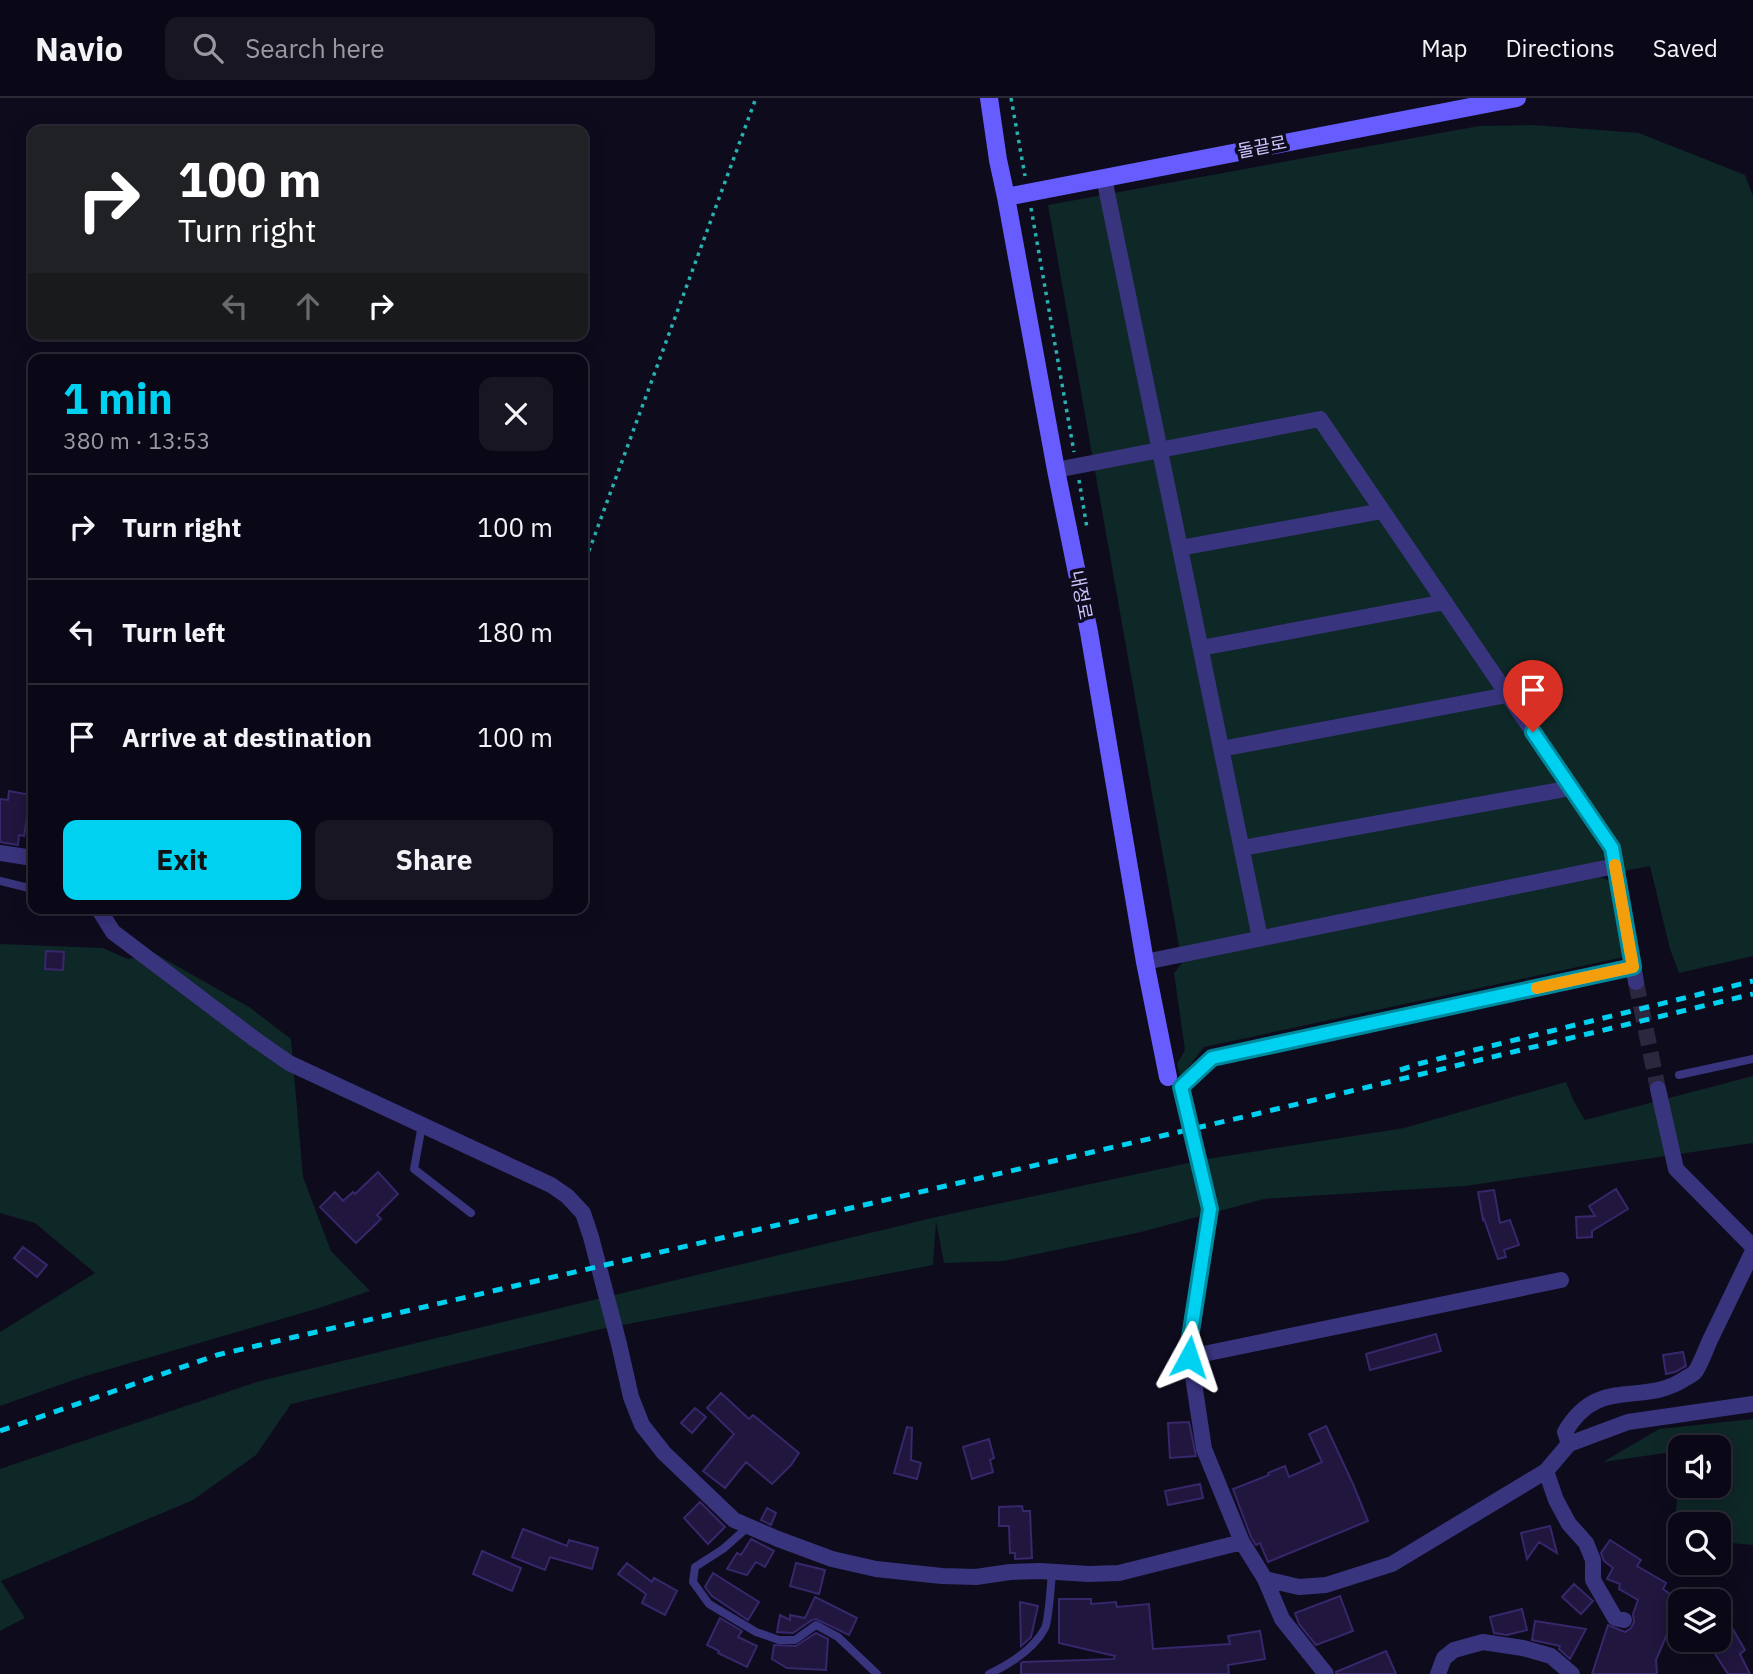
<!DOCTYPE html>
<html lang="en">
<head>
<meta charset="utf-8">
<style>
  :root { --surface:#0a0816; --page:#181623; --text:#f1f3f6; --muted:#999aa1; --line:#2a2935; --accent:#00d1f1 }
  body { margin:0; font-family:"IBM Plex Sans","Noto Sans KR",sans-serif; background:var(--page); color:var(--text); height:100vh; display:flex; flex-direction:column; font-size:26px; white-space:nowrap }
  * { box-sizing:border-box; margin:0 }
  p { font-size:23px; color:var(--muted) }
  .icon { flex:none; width:38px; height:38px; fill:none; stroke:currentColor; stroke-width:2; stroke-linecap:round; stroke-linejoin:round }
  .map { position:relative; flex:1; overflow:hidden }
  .drawer { position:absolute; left:28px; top:256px; width:560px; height:560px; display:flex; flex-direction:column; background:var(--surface); border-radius:14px; box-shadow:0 4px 18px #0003,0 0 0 2px var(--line) }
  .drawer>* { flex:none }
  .hud { position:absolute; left:28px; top:28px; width:560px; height:214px; border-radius:14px; box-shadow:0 4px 18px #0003,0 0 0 2px var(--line); background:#202124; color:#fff; overflow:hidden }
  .controls { position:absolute; left:1668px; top:1337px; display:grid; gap:14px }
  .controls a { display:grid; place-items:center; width:63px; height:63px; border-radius:14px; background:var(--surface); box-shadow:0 4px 18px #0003,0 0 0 2px var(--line); font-size:35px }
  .pin { position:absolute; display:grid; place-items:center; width:60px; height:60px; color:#fff; margin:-72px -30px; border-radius:50% 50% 50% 0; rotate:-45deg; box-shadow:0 0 7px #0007 }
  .pin .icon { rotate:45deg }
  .me { position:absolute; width:77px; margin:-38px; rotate:5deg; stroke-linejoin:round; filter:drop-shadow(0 0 5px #0008) }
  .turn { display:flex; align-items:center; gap:24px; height:147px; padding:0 35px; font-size:32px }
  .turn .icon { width:91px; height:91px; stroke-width:2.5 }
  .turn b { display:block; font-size:49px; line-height:60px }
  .lanes { display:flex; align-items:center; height:66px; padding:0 35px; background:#0003; justify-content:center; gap:35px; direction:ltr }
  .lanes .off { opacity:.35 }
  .round { display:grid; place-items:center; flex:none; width:74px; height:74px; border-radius:14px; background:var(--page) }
  .overview { display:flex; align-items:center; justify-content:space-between; height:119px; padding:0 35px }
  h1 { font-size:42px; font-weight:700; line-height:52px; color:var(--accent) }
  .primary-button { display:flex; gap:14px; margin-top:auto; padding:14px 35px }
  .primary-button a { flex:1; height:80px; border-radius:14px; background:var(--accent); color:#111; font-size:28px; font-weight:700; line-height:80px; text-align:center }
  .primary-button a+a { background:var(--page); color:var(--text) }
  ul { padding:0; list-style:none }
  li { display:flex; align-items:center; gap:21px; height:105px; padding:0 35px; border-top:2px solid var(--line) }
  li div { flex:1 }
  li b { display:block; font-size:26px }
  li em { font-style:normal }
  header { display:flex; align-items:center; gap:42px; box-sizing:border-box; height:98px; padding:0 35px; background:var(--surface); border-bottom:2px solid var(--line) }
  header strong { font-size:33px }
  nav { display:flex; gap:38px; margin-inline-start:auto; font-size:24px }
  .search { width:490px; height:63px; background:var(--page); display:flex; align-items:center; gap:18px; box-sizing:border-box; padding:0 24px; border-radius:14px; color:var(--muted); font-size:26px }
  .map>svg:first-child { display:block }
  .green { fill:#0e2727; fill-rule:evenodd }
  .building { fill:#20163e; stroke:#37276b; stroke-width:2 }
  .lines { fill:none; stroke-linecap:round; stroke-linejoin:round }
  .street-tunnel { stroke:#2b273f; stroke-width:16; stroke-dasharray:16 8; stroke-linecap:butt }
  .path { stroke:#28b1ae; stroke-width:3.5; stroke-dasharray:3.5 5; stroke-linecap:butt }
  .lane { stroke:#39347e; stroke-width:8 }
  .street { stroke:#39347e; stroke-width:16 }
  .secondary { stroke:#675dff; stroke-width:18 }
  .rail { stroke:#00d1f1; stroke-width:5; stroke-dasharray:10 9; stroke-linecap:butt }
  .route-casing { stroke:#00889d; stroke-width:18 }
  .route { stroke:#00d1f1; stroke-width:12 }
  .slow { stroke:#f59e0b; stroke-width:12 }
  .labels { text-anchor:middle; stroke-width:7; stroke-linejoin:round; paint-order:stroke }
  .street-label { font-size:18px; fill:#cfc6ff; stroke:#0e0b1d }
</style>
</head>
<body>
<header>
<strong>Navio</strong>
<div class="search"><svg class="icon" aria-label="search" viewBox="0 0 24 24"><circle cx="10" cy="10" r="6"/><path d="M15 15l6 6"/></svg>Search here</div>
<nav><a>Map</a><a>Directions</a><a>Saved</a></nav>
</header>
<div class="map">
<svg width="1753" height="1576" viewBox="0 0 1753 1576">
  <rect width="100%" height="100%" fill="#0e0b1d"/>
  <path class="green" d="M 1533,27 L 1639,35 L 1745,77 L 1753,98 L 1753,858 L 1679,875 L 1670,851 L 1650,768 L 1598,778 L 1610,783 L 1624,859 L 1204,949 L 1181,979 L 1177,966 L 1185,952 L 1174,875 L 1182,865 L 1048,107 L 1479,28 Z
    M 0,846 L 103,850 L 128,861 L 154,855 L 249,909 L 291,941 L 303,1079 L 331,1153 L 370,1193 L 316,1211 L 82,1279 L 0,1308 L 0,1234 L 95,1175 L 35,1125 L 0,1115 Z
    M 1753,978 L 1753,1045 L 1465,1088 L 1264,1101 L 1141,1134 L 1004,1163 L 944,1165 L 936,1123 L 933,1167 L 597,1232 L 291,1306 L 256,1357 L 193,1402 L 1,1483 L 25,1520 L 0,1533 L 0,1371 L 260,1283 L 936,1119 L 1207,1061 L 1404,1030 L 1566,984 L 1574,1004 L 1585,1022 Z
    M 1753,1321 L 1753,1447 L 1719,1444 L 1718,1426 L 1680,1426 L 1680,1442 L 1675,1442 L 1679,1353 L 1603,1364 L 1659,1331 ZM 1680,1349 L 1718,1349 L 1718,1388 L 1680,1388 Z"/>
  <path class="building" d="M 9,693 L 31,697 L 24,738 L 19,737 L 18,747 L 0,744 L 0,701 L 8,702 Z
    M 46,853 L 64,854 L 63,872 L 45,871 Z
    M 378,1074 L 398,1096 L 377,1117 L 381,1121 L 356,1145 L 320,1109 L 335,1094 L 343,1103 L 353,1094 L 355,1096 Z
    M 1616,1091 L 1628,1111 L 1592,1133 L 1592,1139 L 1577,1140 L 1576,1119 L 1595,1118 L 1589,1108 Z
    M 1494,1092 L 1500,1125 L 1510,1122 L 1519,1147 L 1504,1152 L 1506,1159 L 1498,1161 L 1484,1121 L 1483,1122 L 1478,1094 Z
    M 23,1149 L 47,1167 L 37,1179 L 14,1160 Z
    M 1436,1236 L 1441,1253 L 1370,1272 L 1366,1256 Z
    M 1683,1254 L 1686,1268 L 1675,1274 L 1666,1276 L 1663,1257 Z
    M 721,1295 L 749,1321 L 753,1317 L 799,1355 L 791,1367 L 772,1386 L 746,1364 L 725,1390 L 703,1373 L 734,1336 L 707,1310 Z
    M 695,1310 L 706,1319 L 692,1335 L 681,1325 Z
    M 1189,1324 L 1196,1358 L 1170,1360 L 1168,1325 Z
    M 1326,1328 L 1353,1386 L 1368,1423 L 1268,1464 L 1260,1445 L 1256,1447 L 1251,1439 L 1233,1391 L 1269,1377 L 1268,1375 L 1285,1368 L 1289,1379 L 1322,1364 L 1309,1336 Z
    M 907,1329 L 912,1330 L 911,1362 L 921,1365 L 917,1381 L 894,1375 Z
    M 989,1341 L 994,1360 L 990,1362 L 993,1374 L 972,1381 L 963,1349 Z
    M 1200,1386 L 1203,1400 L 1168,1407 L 1165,1393 Z
    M 700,1404 L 725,1429 L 708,1446 L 684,1420 Z
    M 1022,1408 L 1023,1413 L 1030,1413 L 1032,1460 L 1015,1461 L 1015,1455 L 1010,1455 L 1009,1428 L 999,1428 L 999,1409 Z
    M 767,1410 L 776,1415 L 771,1427 L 761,1422 Z
    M 1550,1428 L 1557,1455 L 1539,1444 L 1527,1461 L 1521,1435 Z
    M 523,1431 L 567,1448 L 569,1442 L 598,1450 L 592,1471 L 550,1459 L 545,1472 L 512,1459 Z
    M 751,1441 L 774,1453 L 765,1469 L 756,1464 L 747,1477 L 727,1471 L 737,1455 L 741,1457 Z
    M 1610,1442 L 1641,1462 L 1637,1468 L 1666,1485 L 1663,1491 L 1680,1503 L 1680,1534 L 1671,1527 L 1656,1562 L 1657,1576 L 1592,1576 L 1608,1527 L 1625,1534 L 1631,1530 L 1634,1524 L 1633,1516 L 1638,1502 L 1619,1491 L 1620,1486 L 1607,1481 L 1613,1470 L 1604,1463 L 1601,1455 Z
    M 482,1453 L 521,1470 L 512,1493 L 473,1476 Z
    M 627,1465 L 652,1484 L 654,1480 L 677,1493 L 665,1517 L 642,1505 L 646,1496 L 618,1476 Z
    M 796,1465 L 825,1472 L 819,1496 L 790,1488 Z
    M 713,1475 L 759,1504 L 748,1522 L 712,1498 L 705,1489 Z
    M 1574,1486 L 1593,1503 L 1581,1516 L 1562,1499 Z
    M 1340,1498 L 1353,1533 L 1316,1547 L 1299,1526 L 1295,1515 Z
    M 815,1499 L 857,1520 L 849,1537 L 816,1521 L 812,1522 L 793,1535 L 777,1534 L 780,1517 L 790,1522 L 790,1517 L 805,1520 Z
    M 1059,1501 L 1091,1501 L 1091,1506 L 1116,1504 L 1117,1509 L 1149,1506 L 1153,1551 L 1230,1546 L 1228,1538 L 1260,1533 L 1265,1561 L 1228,1567 L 1229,1576 L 1021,1576 L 1021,1565 L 1023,1564 L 1114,1561 L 1115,1558 L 1059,1545 Z
    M 1020,1504 L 1038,1508 L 1031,1539 L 1021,1548 Z
    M 1522,1511 L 1527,1532 L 1507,1537 L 1494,1535 L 1490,1519 Z
    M 720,1520 L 742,1533 L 738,1539 L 757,1548 L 747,1569 L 718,1555 L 719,1553 L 707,1547 Z
    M 1535,1523 L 1586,1531 L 1570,1561 L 1559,1551 L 1560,1548 L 1532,1542 Z
    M 1728,1523 L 1745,1552 L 1740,1556 L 1750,1576 L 1728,1576 L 1706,1542 L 1718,1542 L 1718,1529 Z
    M 816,1535 L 828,1541 L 826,1572 L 787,1570 L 772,1561 L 774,1547 L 796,1548 Z
    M 1386,1553 L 1396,1576 L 1336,1576 L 1336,1574 Z"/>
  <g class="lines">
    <path class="street-tunnel" d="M 1636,884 L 1658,991"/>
    <path class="path" d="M 1011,0 L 1025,78
      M 1031,110 L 1074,354
      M 1079,382 L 1087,430
      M 583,469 L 756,0
      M 180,810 L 193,814 L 348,810"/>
    <path class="lane" d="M 0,783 L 33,791
      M 1679,977 L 1753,961
      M 422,1027 L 414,1071 L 471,1115
      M 1210,1111 L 1181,989 L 1212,960 L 1633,869
      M 748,1429 L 723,1451 L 695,1469 L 693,1484 L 709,1506 L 756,1534 L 779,1542 L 795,1542 L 816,1527 L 838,1539 L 877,1576
      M 989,1576 C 1010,1566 1034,1551 1045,1530 C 1049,1521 1051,1485 1052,1474"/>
    <path class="street" d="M 1104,80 L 1260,840
      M 1056,372 L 1320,321 L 1612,750 L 1615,768 L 1145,864
      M 1180,450 L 1382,413
      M 1201,550 L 1445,504
      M 1221,651 L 1507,597
      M 1242,750 L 1571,690
      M 0,755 L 33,760
      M 1615,768 L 1636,884
      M 98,810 L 113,834 L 256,942 L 289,965 L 551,1087 L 567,1098 L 583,1115 L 591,1139 L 619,1246 L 631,1299 L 642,1327 L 664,1355 L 734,1422 L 778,1441 L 832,1461 L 876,1471 L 942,1478 L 976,1479 L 1010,1474 L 1040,1473 L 1089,1476 L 1119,1475 L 1242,1444
      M 1658,991 L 1676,1071 L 1753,1149
      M 1210,1111 L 1189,1252 L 1204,1351 L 1242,1444 L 1265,1481 L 1282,1521 L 1326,1576
      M 1189,1259 L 1561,1182
      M 1569,1346 L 1565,1334 C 1599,1276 1642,1310 1686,1280 C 1688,1279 1694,1276 1695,1274 C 1700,1268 1707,1248 1711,1240 C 1725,1211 1739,1182 1753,1153
      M 1546,1373 L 1556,1402 L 1569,1426 L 1586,1445 L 1593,1462 L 1593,1482 L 1615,1520 L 1624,1522
      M 1265,1481 L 1299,1489 L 1326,1487 L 1392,1466 L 1546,1373 L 1569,1346 L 1628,1324 L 1753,1306
      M 1438,1576 L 1444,1560 L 1454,1552 L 1483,1544 L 1523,1550 L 1551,1558 L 1572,1576"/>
    <path class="secondary" d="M 989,0 L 998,62 L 1006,99 L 1056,372 L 1089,534 L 1145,864 L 1168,979
      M 1006,99 L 1517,0"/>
    <path class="rail" d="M 1400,972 L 1422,965 L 1753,883
      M 0,1333 L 217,1257 L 1252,1017 L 1753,896"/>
  </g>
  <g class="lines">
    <g class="route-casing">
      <path id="route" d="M 1189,1259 L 1188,1252 L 1210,1111 L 1181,989 L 1212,960 L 1633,869 L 1612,750 L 1533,634"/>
    </g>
    <use href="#route" class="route"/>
    <path class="slow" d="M 1537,890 L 1633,869 L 1615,767"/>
  </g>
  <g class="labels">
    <g class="street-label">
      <text transform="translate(1262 49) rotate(-11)" y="6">돌끝로</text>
      <text transform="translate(1081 497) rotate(79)" y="6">내정로</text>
    </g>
  </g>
</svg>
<div class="controls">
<a><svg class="icon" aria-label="sound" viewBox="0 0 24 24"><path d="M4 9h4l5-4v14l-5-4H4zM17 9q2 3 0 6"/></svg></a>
<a><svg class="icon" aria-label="search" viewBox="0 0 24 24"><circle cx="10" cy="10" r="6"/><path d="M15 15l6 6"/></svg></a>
<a><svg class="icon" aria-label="layers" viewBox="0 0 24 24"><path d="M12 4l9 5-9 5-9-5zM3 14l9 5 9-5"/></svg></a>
</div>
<div class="pin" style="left:1533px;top:634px;background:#d93025"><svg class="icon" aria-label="arrive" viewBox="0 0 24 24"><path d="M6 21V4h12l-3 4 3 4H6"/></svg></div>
<svg class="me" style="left:1189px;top:1259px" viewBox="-20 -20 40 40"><path d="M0-17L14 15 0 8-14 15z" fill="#00d1f1" stroke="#fff" stroke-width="4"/></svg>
<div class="hud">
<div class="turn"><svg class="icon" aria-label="right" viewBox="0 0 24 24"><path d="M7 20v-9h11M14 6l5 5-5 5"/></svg><div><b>100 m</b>Turn right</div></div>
<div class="lanes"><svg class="icon off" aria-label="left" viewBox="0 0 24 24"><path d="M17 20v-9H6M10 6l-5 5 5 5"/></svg><svg class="icon off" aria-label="ahead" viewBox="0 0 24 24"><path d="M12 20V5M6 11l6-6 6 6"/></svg><svg class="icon" aria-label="right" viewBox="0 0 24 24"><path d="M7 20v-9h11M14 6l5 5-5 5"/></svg></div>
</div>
<section class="drawer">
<div class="overview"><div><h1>1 min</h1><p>380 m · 13:53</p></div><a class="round"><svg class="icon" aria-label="close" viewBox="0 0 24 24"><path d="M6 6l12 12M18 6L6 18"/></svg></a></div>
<ul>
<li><svg class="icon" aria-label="right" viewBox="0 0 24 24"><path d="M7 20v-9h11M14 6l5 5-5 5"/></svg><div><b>Turn right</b></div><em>100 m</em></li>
<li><svg class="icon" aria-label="left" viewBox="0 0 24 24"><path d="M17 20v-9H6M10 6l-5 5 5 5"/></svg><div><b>Turn left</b></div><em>180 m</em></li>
<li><svg class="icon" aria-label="arrive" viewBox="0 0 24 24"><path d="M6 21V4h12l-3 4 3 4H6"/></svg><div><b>Arrive at destination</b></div><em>100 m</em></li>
</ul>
<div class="primary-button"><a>Exit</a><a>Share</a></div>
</section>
</div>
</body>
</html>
